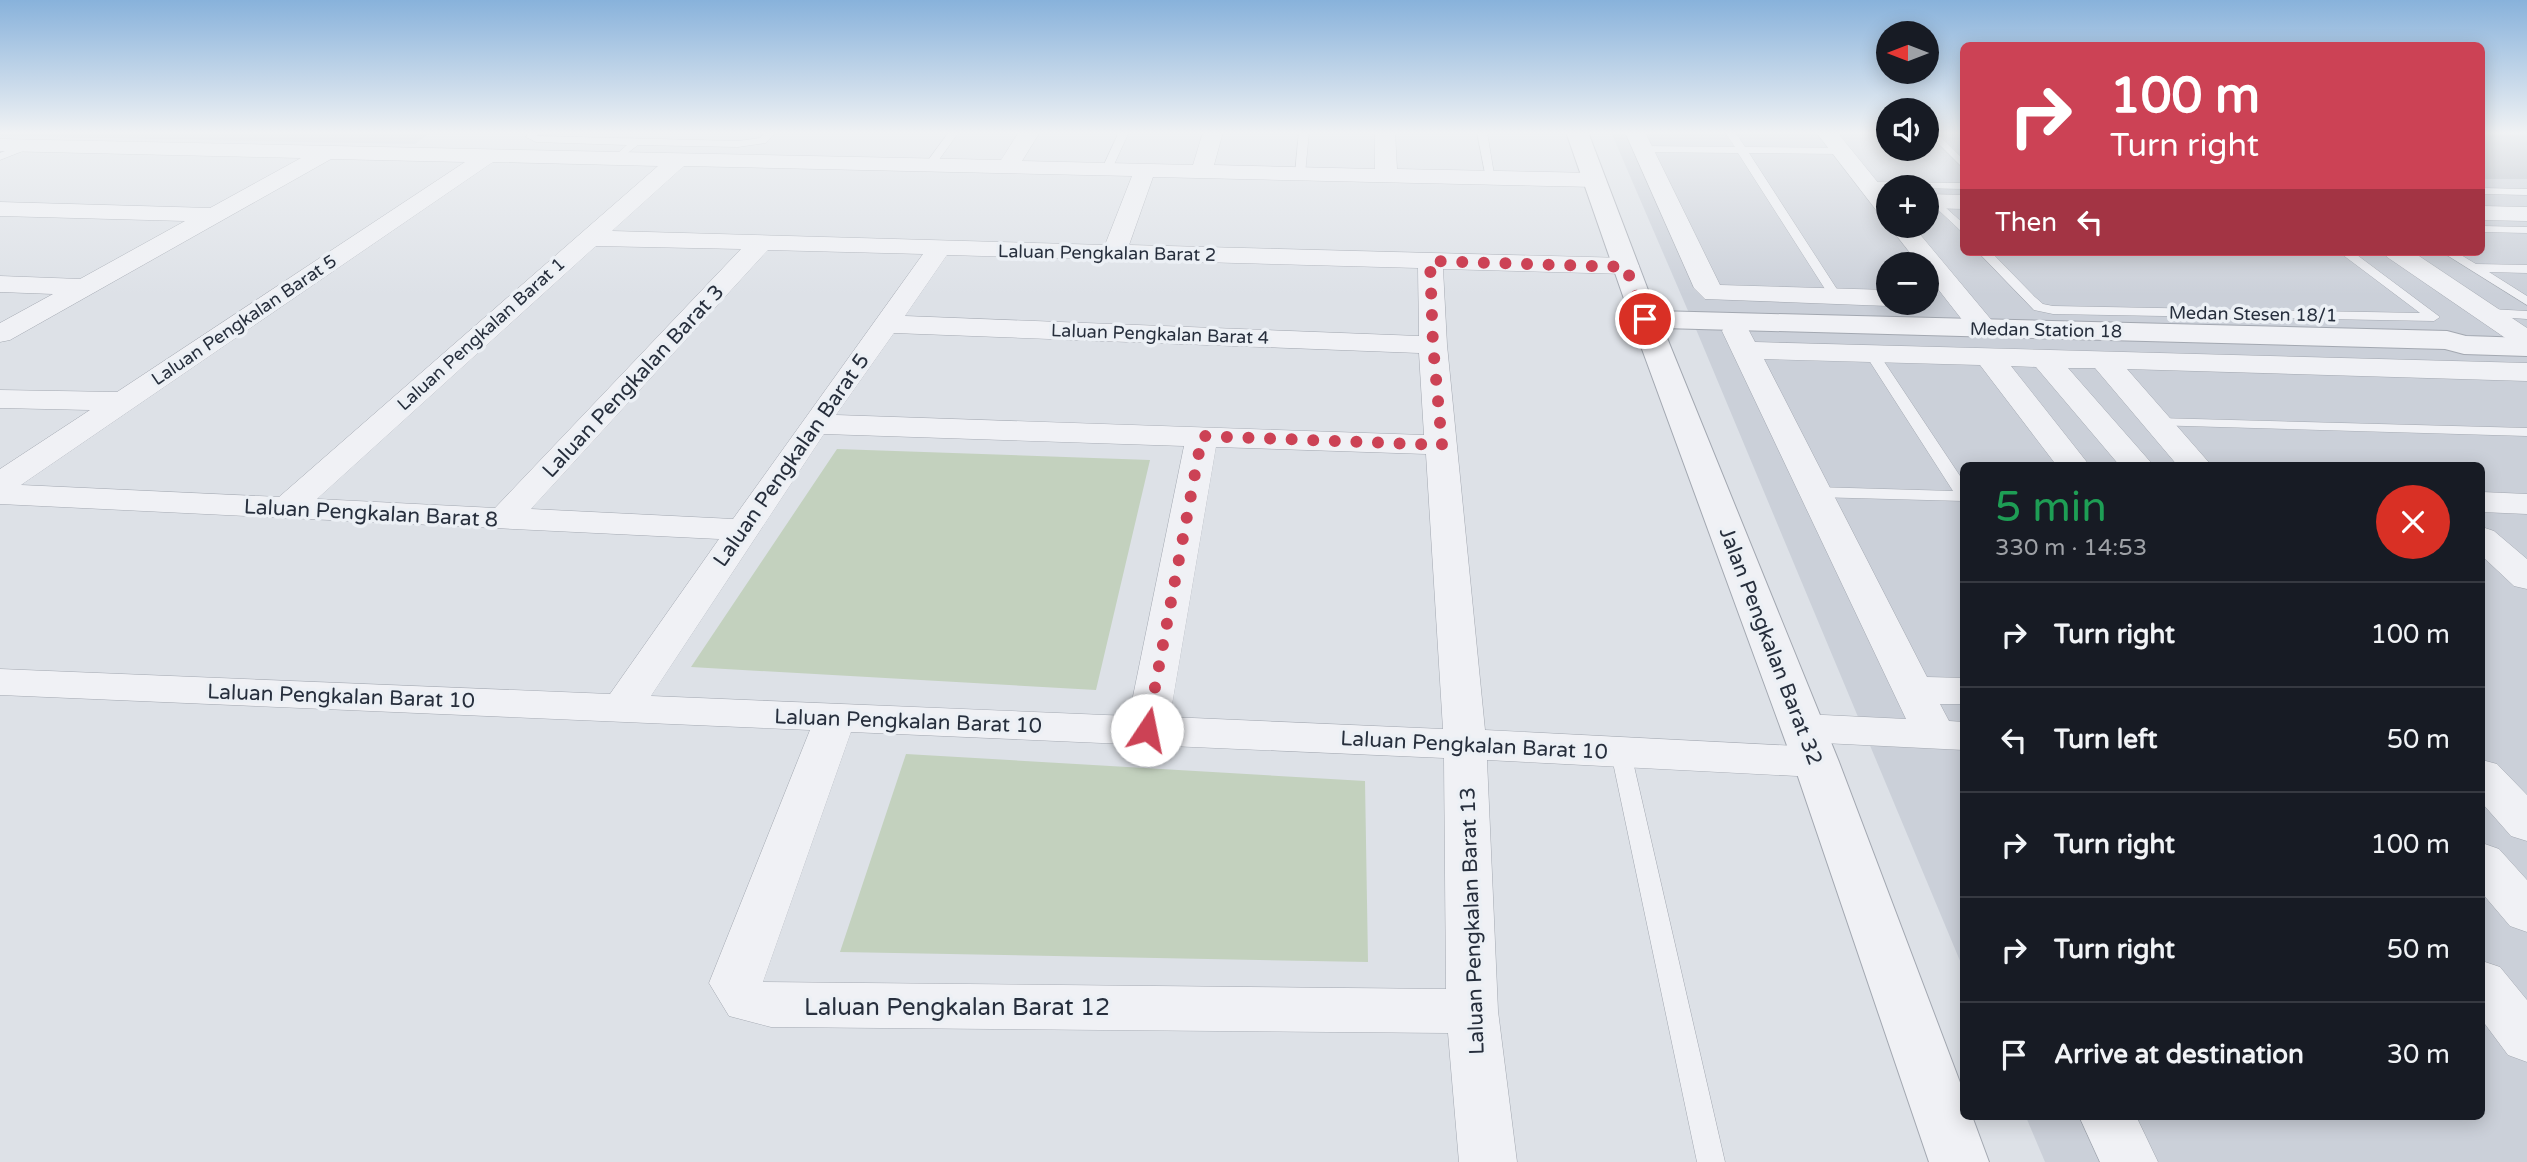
<!DOCTYPE html>
<html lang="en">
<head>
<meta charset="utf-8">
<style>
  :root { --surface:#171b24; --page:#20242c; --text:#f1f3f6; --muted:#9ea1a6; --line:#363941 }
  body { margin:0; font-family:"Varela Round",sans-serif; background:var(--page); color:var(--text); height:100vh; display:flex; flex-direction:column; font-size:26px; white-space:nowrap }
  * { box-sizing:border-box; margin:0 }
  p { font-size:23px; color:var(--muted) }
  .icon { flex:none; width:38px; height:38px; fill:none; stroke:currentColor; stroke-width:2; stroke-linecap:round; stroke-linejoin:round }
  .map { position:relative; flex:1; overflow:hidden }
  .panel { position:absolute; left:1960px; top:462px; width:525px; height:658px; display:flex; flex-direction:column; background:var(--surface); border-radius:10px; box-shadow:0 4px 18px #0003 }
  .panel>* { flex:none }
  .guide { position:absolute; left:1960px; top:42px; width:525px; height:214px; border-radius:10px; box-shadow:0 4px 18px #0003; background:#cc4255; color:#fff; overflow:hidden }
  .needle { width:46px; rotate:270deg }
  .buttons { position:absolute; left:1876px; top:21px; display:grid; gap:14px }
  .buttons a { display:grid; place-items:center; width:63px; height:63px; border-radius:50%; background:var(--surface); box-shadow:0 4px 18px #0003; font-size:35px }
  .pin { position:absolute; display:grid; place-items:center; width:60px; height:60px; color:#fff; margin:-30px; border:4px solid #fff; border-radius:50%; box-shadow:0 2px 7px #0007 }
  .me { position:absolute; width:77px; margin:-38px; rotate:11deg; stroke-linejoin:round; filter:drop-shadow(0 0 5px #0008) }
  .turn { display:flex; align-items:center; gap:24px; height:147px; padding:0 35px; font-size:32px }
  .turn .icon { width:91px; height:91px; stroke-width:2.5 }
  .turn b { display:block; font-size:49px; line-height:60px }
  .then { display:flex; align-items:center; height:66px; padding:0 35px; background:#0003; gap:14px; font-size:26px }
  .round { display:grid; place-items:center; flex:none; width:74px; height:74px; border-radius:37px; background:var(--page) }
  .head { display:flex; align-items:center; justify-content:space-between; height:119px; padding:0 35px }
  h1 { font-size:42px; font-weight:600; line-height:52px; color:#1e9e55 }
  ul { padding:0; list-style:none }
  li { display:flex; align-items:center; gap:21px; height:105px; padding:0 35px; border-top:2px solid var(--line) }
  li div { flex:1 }
  li b { display:block; font-size:26px }
  li em { font-style:normal }
  .map>svg:first-child { display:block }
  .built { fill:#cbd0d9; fill-rule:evenodd }
  .green { fill:#c3d1be }
  .building { fill:#b4bac3 }
  .lines { fill:none; stroke-linecap:round; stroke-linejoin:round }
  .service-casing { stroke:#a3a8b1; stroke-width:1 }
  .minor-casing { stroke:#a3a8b1; stroke-width:1 }
  .tertiary-casing { stroke:#a3a8b1; stroke-width:2 }
  .service { fill:#f0f1f5; fill-rule:evenodd }
  .minor { fill:#f0f1f5; fill-rule:evenodd }
  .tertiary { fill:#f0f1f5; fill-rule:evenodd }
  .route { stroke:#cc4255; stroke-width:12; stroke-dasharray:0 21.6 }
  .labels { text-anchor:middle; stroke-width:7; stroke-linejoin:round; paint-order:stroke }
  .far-street-label { font-size:18px; fill:#272f3d; stroke:#ecf0f5 }
  .street-label { font-size:21px; fill:#272f3d; stroke:#ecf0f5 }
  .near-street-label { font-size:24px; fill:#272f3d; stroke:#ecf0f5 }
</style>
</head>
<body>
<div class="map">
<svg width="2527" height="1162" viewBox="0 0 2527 1162">
  <rect width="100%" height="100%" fill="#dde1e7"/>
  <path class="built" d="M 0,132 L 432,132 L 415,144 L 0,136 Z
    M 1611,132 L 1888,132 L 1888,149 L 1927,149 L 1927,132 L 1963,132 L 1964,252 L 2482,252 L 2482,132 L 2527,132 L 2527,1162 L 2045,1162 L 2026,1117 L 2482,1116 L 2482,466 L 1964,466 L 1963,968 L 1698,334 ZM 1888,187 L 1927,187 L 1927,226 L 1888,226 ZM 1888,264 L 1927,264 L 1927,303 L 1888,303 Z"/>
  <path class="green" d="M 837,449 L 1150,460 L 1096,690 L 691,667 Z
    M 906,754 L 1365,781 L 1368,962 L 840,952 Z"/>
  <path class="building" d="M 2482,132 L 2527,132 L 2527,179 L 2482,179 Z"/>
  <g class="lines">
    <g class="service-casing">
      <path id="service" d="M 530,132 L 540,132 L 537,136 L 738,141 L 760,138 L 765,132 L 776,132 L 766,143 L 738,147 L 638,145 L 616,162 L 611,159 L 627,145 L 536,142 L 526,137 Z
        M 949,132 L 959,132 L 933,168 L 925,168 L 924,166 Z
        M 1119,132 L 1129,132 L 1112,169 L 1103,171 L 1102,169 Z
        M 1299,132 L 1309,132 L 1305,174 L 1300,177 L 1295,174 Z
        M 1477,132 L 1487,132 L 1495,180 L 1486,178 Z
        M 1725,132 L 1735,132 L 1745,147 L 1841,148 L 1846,151 L 1841,154 L 1749,153 L 1842,297 L 1840,300 L 1832,300 L 1738,153 L 1642,152 L 1637,149 L 1642,146 L 1735,147 Z
        M 1927,132 L 1936,132 L 1964,160 L 1964,169 Z
        M 29,142 L 33,143 L 33,147 L 0,160 L 0,153 Z
        M 1868,182 L 1964,183 L 1964,189 L 1864,187 L 1864,183 Z
        M 2482,188 L 2527,189 L 2527,195 L 2482,194 Z
        M 1935,198 L 1964,224 L 1964,234 L 1931,203 L 1930,201 Z
        M 2482,226 L 2527,227 L 2527,233 L 2482,232 Z
        M 1978,252 L 1991,252 L 2035,297 L 2043,304 L 2053,306 L 2420,313 L 2339,252 L 2353,252 L 2440,317 L 2434,321 L 2053,314 L 2034,310 Z
        M 2442,252 L 2456,252 L 2476,264 L 2527,265 L 2527,273 L 2489,272 L 2527,296 L 2527,305 Z
        M 2489,309 L 2527,311 L 2527,319 L 2484,316 L 2484,310 Z
        M 1872,350 L 1877,351 L 1964,482 L 1964,501 L 1815,497 L 1807,492 L 1815,487 L 1953,491 L 1865,354 Z
        M 2157,418 L 2527,428 L 2527,436 L 2152,425 L 2150,422 L 2152,419 Z
        M 1621,746 L 1628,748 L 1631,753 L 1725,1162 L 1697,1162 L 1611,753 L 1614,748 Z"/>
    </g>
    <g class="minor-casing">
      <path id="minor" d="M 1019,132 L 1040,132 L 1022,161 L 1193,165 L 1203,132 L 1223,132 L 1214,165 L 1375,169 L 1375,132 L 1395,132 L 1397,169 L 1595,173 L 1603,175 L 1606,180 L 1603,185 L 1595,187 L 1153,177 L 1129,245 L 1626,258 L 1635,261 L 1639,266 L 1635,271 L 1626,274 L 1443,269 L 1447,345 L 1485,730 L 1816,747 L 1831,751 L 1838,762 L 1831,773 L 1816,777 L 1487,760 L 1498,1011 L 1517,1162 L 1459,1162 L 1448,1033 L 771,1027 L 729,1016 L 709,983 L 810,730 L 0,695 L 0,669 L 610,694 L 719,539 L 0,504 L 0,469 L 90,410 L 0,408 L 0,390 L 117,392 L 465,162 L 331,159 L 10,340 L 0,342 L 0,323 L 53,294 L 0,292 L 0,276 L 80,279 L 185,221 L 0,216 L 0,202 L 210,208 L 301,158 L 0,151 L 0,139 L 1001,160 ZM 493,162 L 658,166 L 279,497 L 21,485 ZM 684,166 L 1132,176 L 1105,245 L 612,231 ZM 596,246 L 741,249 L 495,508 L 317,499 ZM 768,250 L 923,254 L 733,519 L 531,509 ZM 947,255 L 1418,268 L 1419,336 L 905,316 ZM 894,333 L 1419,353 L 1424,435 L 836,415 ZM 824,434 L 1184,446 L 1129,716 L 651,696 ZM 1216,447 L 1426,454 L 1443,729 L 1170,717 ZM 851,732 L 1444,758 L 1446,989 L 763,982 Z
        M 1625,132 L 1645,132 L 1720,285 L 1888,290 L 1888,303 L 1898,303 L 1888,306 L 1705,299 L 1694,288 Z
        M 1816,132 L 1837,132 L 1888,195 L 1888,217 L 1880,215 Z
        M 1927,194 L 1964,195 L 1964,209 L 1927,208 Z
        M 2482,206 L 2527,207 L 2527,221 L 2482,220 Z
        M 1889,226 L 1913,226 L 1994,323 L 1998,329 L 1994,335 L 1984,337 L 1974,335 L 1927,275 L 1927,264 L 1919,264 Z
        M 2384,252 L 2413,252 L 2527,328 L 2527,348 L 2517,346 L 2387,257 Z
        M 1736,323 L 1746,325 L 1755,342 L 2527,363 L 2527,381 L 2127,369 L 2212,466 L 2178,466 L 2095,368 L 2068,368 L 2154,466 L 2120,466 L 2036,367 L 2011,366 L 2090,466 L 2057,466 L 1980,365 L 1764,359 L 1927,677 L 1964,678 L 1964,704 L 1940,704 L 1949,721 L 1964,722 L 1964,750 L 1803,742 L 1788,738 L 1782,728 L 1788,718 L 1803,714 L 1906,719 L 1722,331 L 1726,325 Z
        M 2482,492 L 2527,494 L 2527,514 L 2482,512 Z
        M 2482,527 L 2494,531 L 2527,559 L 2527,589 L 2514,586 L 2482,556 Z
        M 2482,760 L 2497,764 L 2527,795 L 2527,841 L 2511,836 L 2482,803 Z
        M 2482,843 L 2499,849 L 2527,880 L 2527,932 L 2510,926 L 2482,893 Z
        M 2482,961 L 2500,967 L 2527,1000 L 2527,1062 L 2508,1055 L 2482,1020 Z
        M 2079,1116 L 2136,1116 L 2158,1162 L 2100,1162 Z"/>
    </g>
    <g class="tertiary-casing">
      <path id="tertiary" d="M 1566,132 L 1588,132 L 1656,311 L 2447,331 L 2466,336 L 2527,338 L 2527,356 L 2464,354 L 2445,349 L 1663,328 L 1839,762 L 1964,1093 L 1964,1116 L 1972,1116 L 1989,1162 L 1929,1162 L 1793,762 L 1631,319 Z"/>
    </g>
    <use href="#service" class="service"/>
    <use href="#minor" class="minor"/>
    <use href="#tertiary" class="tertiary"/>
  </g>
  <linearGradient id="sky" x2="0" y2="1"><stop stop-color="#88b2db"/><stop offset="0.45" stop-color="#f0f2f4"/><stop offset="1" stop-color="#f0f2f4" stop-opacity="0"/></linearGradient>
  <rect width="2527" height="295" fill="url(#sky)"/>
  <g class="lines">
    <path class="route" d="M 1147,730 L 1202,436 L 1442,445 L 1433,345 L 1430,261 L 1626,267 L 1645,319"/>
  </g>
  <g class="labels">
    <g class="far-street-label">
      <text transform="translate(1107 253) rotate(1)" y="6">Laluan Pengkalan Barat 2</text>
      <text transform="translate(2253 314) rotate(1)" y="6">Medan Stesen 18/1</text>
      <text transform="translate(244 320) rotate(-34)" y="6">Laluan Pengkalan Barat 5</text>
      <text transform="translate(2046 330) rotate(1)" y="6">Medan Station 18</text>
      <text transform="translate(481 334) rotate(-42)" y="6">Laluan Pengkalan Barat 1</text>
      <text transform="translate(1160 334) rotate(2)" y="6">Laluan Pengkalan Barat 4</text>
    </g>
    <g class="street-label">
      <text transform="translate(633 381) rotate(-47)" y="7">Laluan Pengkalan Barat 3</text>
      <text transform="translate(791 460) rotate(-55)" y="7">Laluan Pengkalan Barat 5</text>
      <text transform="translate(371 513) rotate(3)" y="7">Laluan Pengkalan Barat 8</text>
      <text transform="translate(1771 646) rotate(69)" y="7">Jalan Pengkalan Barat 32</text>
      <text transform="translate(341 696) rotate(2)" y="7">Laluan Pengkalan Barat 10</text>
      <text transform="translate(908 721) rotate(2)" y="7">Laluan Pengkalan Barat 10</text>
      <text transform="translate(1474 745) rotate(3)" y="7">Laluan Pengkalan Barat 10</text>
      <text transform="translate(1472 921) rotate(-92)" y="7">Laluan Pengkalan Barat 13</text>
    </g>
    <g class="near-street-label">
      <text x="957" y="1015">Laluan Pengkalan Barat 12</text>
    </g>
  </g>
</svg>
<div class="buttons">
<a><svg class="needle" viewBox="-14 -14 28 28"><path d="M0-13l5 13h-10z" fill="#e53935"/><path d="M0 13l5-13h-10z" fill="#9ea1a6"/></svg></a>
<a><svg class="icon" aria-label="sound" viewBox="0 0 24 24"><path d="M4 9h4l5-4v14l-5-4H4zM17 9q2 3 0 6"/></svg></a>
<a>+</a>
<a>−</a>
</div>
<div class="pin" style="left:1645px;top:319px;background:#d93025"><svg class="icon" aria-label="arrive" viewBox="0 0 24 24"><path d="M6 21V4h12l-3 4 3 4H6"/></svg></div>
<svg class="me" style="left:1147px;top:730px" viewBox="-20 -20 40 40"><circle r="19" fill="#fff"/><path d="M0-13L10 11 0 6-10 11z" fill="#cc4255"/></svg>
<div class="guide">
<div class="turn"><svg class="icon" aria-label="right" viewBox="0 0 24 24"><path d="M7 20v-9h11M14 6l5 5-5 5"/></svg><div><b>100 m</b>Turn right</div></div>
<div class="then">Then<svg class="icon" aria-label="left" viewBox="0 0 24 24"><path d="M17 20v-9H6M10 6l-5 5 5 5"/></svg></div>
</div>
<section class="panel">
<div class="head"><div><h1>5 min</h1><p>330 m · 14:53</p></div><a class="round" style="background:#d93025;color:#fff"><svg class="icon" aria-label="close" viewBox="0 0 24 24"><path d="M6 6l12 12M18 6L6 18"/></svg></a></div>
<ul>
<li><svg class="icon" aria-label="right" viewBox="0 0 24 24"><path d="M7 20v-9h11M14 6l5 5-5 5"/></svg><div><b>Turn right</b></div><em>100 m</em></li>
<li><svg class="icon" aria-label="left" viewBox="0 0 24 24"><path d="M17 20v-9H6M10 6l-5 5 5 5"/></svg><div><b>Turn left</b></div><em>50 m</em></li>
<li><svg class="icon" aria-label="right" viewBox="0 0 24 24"><path d="M7 20v-9h11M14 6l5 5-5 5"/></svg><div><b>Turn right</b></div><em>100 m</em></li>
<li><svg class="icon" aria-label="right" viewBox="0 0 24 24"><path d="M7 20v-9h11M14 6l5 5-5 5"/></svg><div><b>Turn right</b></div><em>50 m</em></li>
<li><svg class="icon" aria-label="arrive" viewBox="0 0 24 24"><path d="M6 21V4h12l-3 4 3 4H6"/></svg><div><b>Arrive at destination</b></div><em>30 m</em></li>
</ul>
</section>
</div>
</body>
</html>
